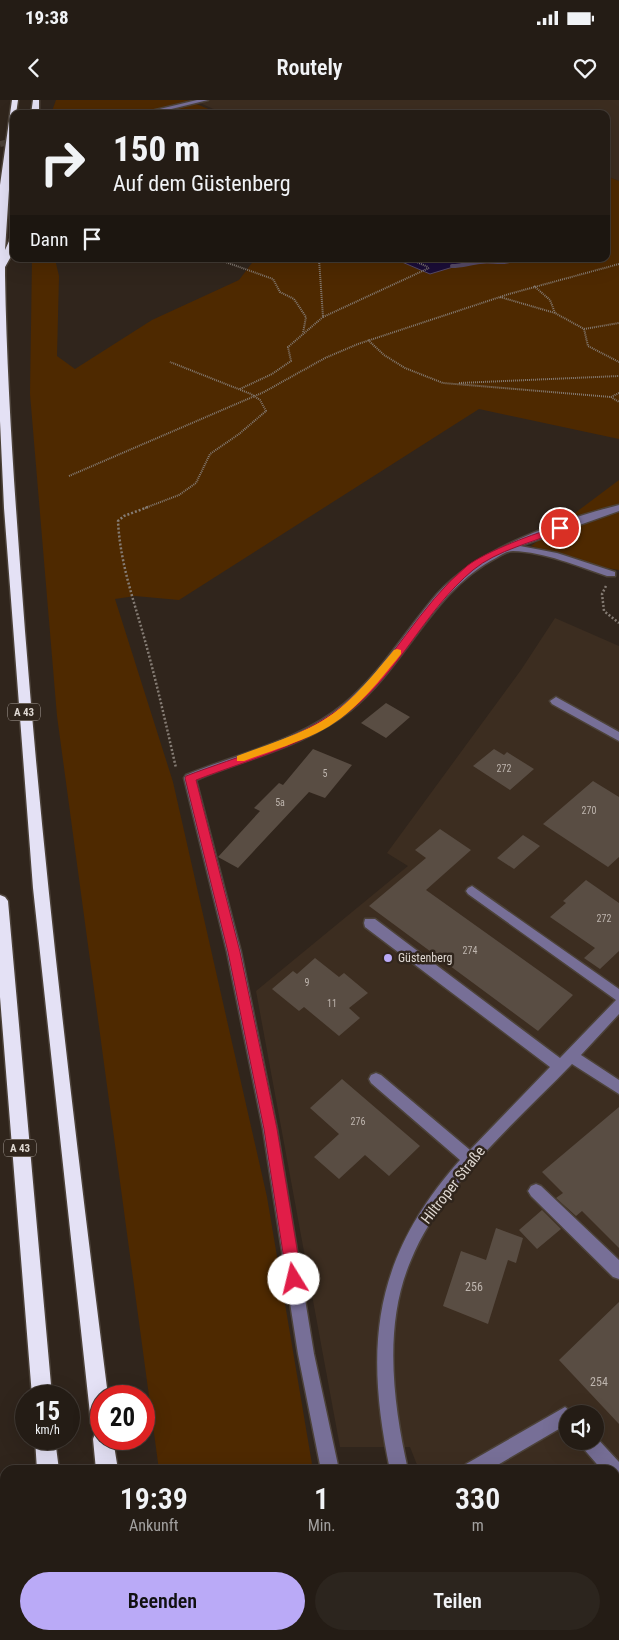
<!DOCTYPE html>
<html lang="de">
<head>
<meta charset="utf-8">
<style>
  :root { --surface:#241c15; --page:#2c251e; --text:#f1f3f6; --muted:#a3a1a0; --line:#413a34; --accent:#baaaf7 }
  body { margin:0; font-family:"Roboto Condensed",sans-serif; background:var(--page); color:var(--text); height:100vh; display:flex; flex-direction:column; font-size:19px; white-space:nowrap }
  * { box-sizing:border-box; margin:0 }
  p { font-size:16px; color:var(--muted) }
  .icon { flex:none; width:28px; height:28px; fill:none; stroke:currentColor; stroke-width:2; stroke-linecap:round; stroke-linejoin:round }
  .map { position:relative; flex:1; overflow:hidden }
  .side { position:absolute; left:0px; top:1365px; width:620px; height:175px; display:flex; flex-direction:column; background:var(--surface); border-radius:15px 15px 0 0; box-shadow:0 5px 20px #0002,0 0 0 1px var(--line) }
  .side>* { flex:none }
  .hud { position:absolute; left:10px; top:10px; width:600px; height:152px; border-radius:10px; box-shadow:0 5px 20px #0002,0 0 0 1px var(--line); background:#241c15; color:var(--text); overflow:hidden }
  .controls { position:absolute; left:559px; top:1305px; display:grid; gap:10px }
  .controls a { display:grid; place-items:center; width:45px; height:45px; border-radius:50%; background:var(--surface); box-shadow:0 5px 20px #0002,0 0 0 1px var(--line); font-size:25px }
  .speed { position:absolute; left:15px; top:1285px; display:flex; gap:10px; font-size:25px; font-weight:700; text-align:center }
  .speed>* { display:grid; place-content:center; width:65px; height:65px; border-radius:50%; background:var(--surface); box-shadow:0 5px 20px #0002,0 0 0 1px var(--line); line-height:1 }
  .speed small { font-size:12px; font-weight:400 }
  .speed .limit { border:8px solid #d22; background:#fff; color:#111 }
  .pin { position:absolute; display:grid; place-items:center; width:42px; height:42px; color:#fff; margin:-21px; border:2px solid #fff; border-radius:50%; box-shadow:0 1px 5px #0007 }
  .me { position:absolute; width:55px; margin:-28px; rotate:351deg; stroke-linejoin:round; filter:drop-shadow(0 0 4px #0008) }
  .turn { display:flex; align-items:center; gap:18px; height:105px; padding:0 20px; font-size:22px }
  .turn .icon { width:65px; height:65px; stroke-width:2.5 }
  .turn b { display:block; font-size:35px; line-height:42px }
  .then { display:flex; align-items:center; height:48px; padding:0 20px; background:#0003; gap:10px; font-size:19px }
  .eta { display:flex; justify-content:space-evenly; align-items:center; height:85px; text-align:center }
  .eta b { font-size:30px; font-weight:600; line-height:35px }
  .primary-button { display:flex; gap:10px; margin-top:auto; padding:10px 20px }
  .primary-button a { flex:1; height:58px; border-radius:30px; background:var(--accent); color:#111; font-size:20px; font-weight:600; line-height:58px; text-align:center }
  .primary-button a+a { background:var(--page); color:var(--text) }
  .status { display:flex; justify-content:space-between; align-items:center; height:35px; padding:0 25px; background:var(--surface); direction:ltr }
  .status svg { height:14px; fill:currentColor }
  header { display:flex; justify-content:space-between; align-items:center; height:65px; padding:0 20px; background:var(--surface); font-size:22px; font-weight:600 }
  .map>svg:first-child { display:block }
  .built { fill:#3c2d20; fill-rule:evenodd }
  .green { fill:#4e2900 }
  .water { fill:#1b0d38; stroke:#564a66 }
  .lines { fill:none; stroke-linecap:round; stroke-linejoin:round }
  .stream { stroke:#564a66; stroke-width:4 }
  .building { fill:#594d43 }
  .minor-tunnel { stroke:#4a4037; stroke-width:6; stroke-dasharray:6 3; stroke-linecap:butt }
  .minor-casing { stroke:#4c4239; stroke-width:3 }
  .highway-casing { stroke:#4c4239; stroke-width:3 }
  .path-far1 { stroke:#857c74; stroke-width:2; stroke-dasharray:1 1; stroke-linecap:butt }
  .path { stroke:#857c74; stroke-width:2.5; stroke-dasharray:2 2; stroke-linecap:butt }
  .minor { fill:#776f97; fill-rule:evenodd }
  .highway { fill:#e4e1f5; fill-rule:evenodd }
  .route { fill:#e11d48; stroke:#92132f }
  .slow { fill:#f59e0b }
  .poi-dot { fill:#baaaf7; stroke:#30251c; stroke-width:2 }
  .labels { text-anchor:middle; stroke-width:5; stroke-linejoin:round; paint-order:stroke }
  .number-label { font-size:10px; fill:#beb5ae }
  .shield { fill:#30251c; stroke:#aaa29b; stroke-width:1 }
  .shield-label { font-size:11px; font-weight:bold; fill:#dfd8d2 }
  .poi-label { font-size:12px; fill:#dfd8d2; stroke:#30251c; text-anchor:start }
  .near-number-label { font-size:12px; fill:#beb5ae }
  .near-street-label { font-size:15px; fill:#dfd8d2; stroke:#30251c }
</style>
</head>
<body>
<div class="status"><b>19:38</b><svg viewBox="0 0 49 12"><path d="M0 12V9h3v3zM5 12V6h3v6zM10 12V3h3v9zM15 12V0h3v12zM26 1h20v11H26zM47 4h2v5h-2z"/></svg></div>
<header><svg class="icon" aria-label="back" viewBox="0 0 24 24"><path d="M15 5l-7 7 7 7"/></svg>Routely<svg class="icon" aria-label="heart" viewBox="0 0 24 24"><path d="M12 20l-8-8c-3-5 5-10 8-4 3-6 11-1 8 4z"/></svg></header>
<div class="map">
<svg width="619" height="1540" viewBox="0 0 619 1540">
  <rect width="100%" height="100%" fill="#30251c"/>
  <path class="built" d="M 193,0 L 619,0 L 619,81 L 606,76 L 606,14 L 225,14 Z
    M 555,518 L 619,546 L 619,1540 L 491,1540 L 488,1535 L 615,1535 L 615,1370 L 419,1370 L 410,1347 L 340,1347 L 256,891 L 408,766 L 387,753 L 521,570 ZM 568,1314 L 595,1314 L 595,1341 L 568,1341 Z"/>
  <path class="green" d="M 56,0 L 187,0 L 220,14 L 51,14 Z
    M 606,76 L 619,81 L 619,339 L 479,309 L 179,500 L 135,496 L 115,499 L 173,682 L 267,1097 L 313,1370 L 159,1370 L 57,616 L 30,294 L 32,159 L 55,159 L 59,176 L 57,256 L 75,269 L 152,220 L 239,180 L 255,159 L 606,159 Z
    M 619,380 L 619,470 L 594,466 L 531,446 Z
    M 181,1535 L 341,1535 L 342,1540 L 182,1540 Z"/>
  <path class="water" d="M 395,159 L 453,159 L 463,164 L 430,174 Z"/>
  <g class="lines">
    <path class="stream" d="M 452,166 C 462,166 470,163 480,162 C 492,160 503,165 515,159"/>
  </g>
  <path class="building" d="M 386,603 L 410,617 L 386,638 L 361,623 Z
    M 313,649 L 352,665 L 325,698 L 309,692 L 238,768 L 218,757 L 260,711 L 254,708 L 279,683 L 283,685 Z
    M 494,649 L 504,655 L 507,652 L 534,669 L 510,690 L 473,666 Z
    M 593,681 L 619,697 L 619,757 L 608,767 L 543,724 Z
    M 440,729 L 471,750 L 426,790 L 573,895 L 538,931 L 369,806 L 426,758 L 415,750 Z
    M 523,735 L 540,746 L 514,769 L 497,758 Z
    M 586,780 L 619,803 L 619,851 L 600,869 L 584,858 L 595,848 L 550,817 L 566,803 L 563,801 Z
    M 315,858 L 339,877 L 344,873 L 368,893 L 349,908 L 360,918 L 339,936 L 304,907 L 299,911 L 272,889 L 293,871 L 297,874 Z
    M 342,979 L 420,1046 L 389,1076 L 365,1055 L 339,1079 L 314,1057 L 339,1034 L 310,1008 Z
    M 619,1007 L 619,1148 L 582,1111 L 576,1116 L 556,1098 L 563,1093 L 542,1072 Z
    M 542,1110 L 561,1129 L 537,1149 L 519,1130 Z
    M 496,1128 L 523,1138 L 516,1163 L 508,1160 L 488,1224 L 443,1206 L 461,1151 L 486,1160 Z
    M 619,1202 L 619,1324 L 559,1260 Z"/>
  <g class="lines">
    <path class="minor-tunnel" d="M 0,44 L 14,41"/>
    <g class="minor-casing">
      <path id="minor" d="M 197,0 L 208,0 L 151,14 L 139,14 Z
        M 619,405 L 619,411 L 520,446 L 557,453 L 615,472 L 615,476 L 607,476 C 577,466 545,452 513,451 C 507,451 501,455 496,458 C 431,492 406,566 351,610 C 306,646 248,658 196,680 L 241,852 L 277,1029 L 314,1254 L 339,1370 L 321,1370 L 298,1254 L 263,1029 L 227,852 L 184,678 L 186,675 C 239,653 300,641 344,604 C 381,573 406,530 437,494 C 479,448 560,420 619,405 Z
        M 556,597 L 619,632 L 619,641 L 552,604 L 550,601 Z
        M 472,786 L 619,889 L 619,914 L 581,955 L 619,980 L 619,994 L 572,964 C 516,1022 442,1085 411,1160 C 383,1225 393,1303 408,1370 L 390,1370 C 364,1245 373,1158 460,1060 L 371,983 L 369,979 L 371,975 L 376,973 L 381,975 L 470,1050 L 550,967 L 365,827 L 364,823 L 365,819 L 375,819 L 560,958 L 616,900 L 468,794 L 466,791 L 468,788 Z
        M 536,1084 L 541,1086 L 619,1160 L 619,1179 L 613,1177 L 531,1096 L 528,1091 L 531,1086 Z
        M 565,1307 L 574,1314 L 568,1314 L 568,1327 L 564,1326 L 489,1370 L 463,1370 L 466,1364 Z
        M 595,1336 L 619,1362 L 619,1377 L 615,1378 L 615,1370 L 602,1370 L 582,1347 L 579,1341 L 595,1341 Z
        M 353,1535 L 373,1535 L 374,1540 L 354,1540 Z
        M 446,1535 L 466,1535 L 468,1540 L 448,1540 Z"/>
    </g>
    <g class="highway-casing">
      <path id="highway" d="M 12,0 L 18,0 L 16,14 L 14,14 L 5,150 L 10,139 L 14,137 L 14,151 L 5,167 L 5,175 C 7,294 16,412 25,531 C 45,787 76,1042 108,1296 L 101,1296 L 101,1339 L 113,1339 L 118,1370 L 96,1370 L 93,1339 L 96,1331 L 91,1323 L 33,788 L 4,408 L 0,321 L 0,85 Z
        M 33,0 L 39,0 L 39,14 L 31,14 Z
        M 0,795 L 5,797 L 8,801 L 52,1296 L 32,1296 L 0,897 Z
        M 35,1339 L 55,1339 L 59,1370 L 37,1370 Z
        M 51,1535 L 75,1535 L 76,1540 L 52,1540 Z
        M 116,1535 L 140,1535 L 140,1540 L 116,1540 Z"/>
    </g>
    <path class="path-far1" d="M 217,159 L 273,179 L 280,192 L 294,199 L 306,217 L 303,233
      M 410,159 L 428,167
      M 534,186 L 550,200 L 555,213 L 584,229 L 588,246 L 619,262
      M 500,197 L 555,213
      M 323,217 L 429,168
      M 584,229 L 619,223
      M 368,240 L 384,255 L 405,268 L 443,283 L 611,297 L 619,302
      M 459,283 L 619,276
      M 240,289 L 272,274 L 291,261 L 288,247 L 323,217 L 319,159
      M 611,297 L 619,293
      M 69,376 L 264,292 L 325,258 L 358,244 L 509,194 L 619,164
      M 145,408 L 179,395 L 196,383 L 210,354 L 239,334 L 266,311 L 260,300 L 251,294 L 170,262"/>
    <path class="path" d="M 148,407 L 124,416 L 118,421 C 120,462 133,498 144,537 C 156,580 166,624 176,668
      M 606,486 L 602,494 L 604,511 L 619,523"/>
    <use href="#minor" class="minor"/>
    <use href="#highway" class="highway"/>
  </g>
  <path class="route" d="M 560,426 L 565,428 L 563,430 C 534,442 497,450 473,470 C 425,510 400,571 351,610 C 307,645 248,660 196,680 L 240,852 L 277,1029 L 302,1179 L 300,1184 L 294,1186 L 289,1184 L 287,1179 L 264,1029 L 228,852 L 185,678 L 186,676 C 238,656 301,640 344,605 C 392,566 419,505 467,466 C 486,451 536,433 560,426 Z"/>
  <path class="slow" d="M 397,549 L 401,550 L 401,554 C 377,584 351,617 317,633 C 294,644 268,652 244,661 L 237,661 L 237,656 C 261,647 286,639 309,628 C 344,612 370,579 394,550 Z"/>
  <circle class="poi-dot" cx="388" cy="858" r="5"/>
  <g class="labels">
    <g class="number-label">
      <text x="504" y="672">272</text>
      <text x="325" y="677">5</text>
      <text x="280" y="706">5a</text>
      <text x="589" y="714">270</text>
      <text x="604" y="822">272</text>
      <text x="470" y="854">274</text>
      <text x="307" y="886">9</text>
      <text x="332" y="907">11</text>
      <text x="358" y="1025">276</text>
    </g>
    <g class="shield">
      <rect x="8" y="603.5" width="32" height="17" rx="4"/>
      <rect x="4" y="1039.5" width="32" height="17" rx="4"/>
    </g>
    <g class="shield-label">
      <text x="24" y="616">A 43</text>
      <text x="20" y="1052">A 43</text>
    </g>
    <g class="poi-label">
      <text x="398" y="862">Güstenberg</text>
    </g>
    <g class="near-number-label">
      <text x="474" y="1191">256</text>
      <text x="599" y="1286">254</text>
    </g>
    <g class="near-street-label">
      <text transform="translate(453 1085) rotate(-52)" y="5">Hiltroper Straße</text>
    </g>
  </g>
</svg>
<div class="controls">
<a><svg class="icon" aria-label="sound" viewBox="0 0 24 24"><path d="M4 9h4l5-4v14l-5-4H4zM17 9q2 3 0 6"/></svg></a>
</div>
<div class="speed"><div>15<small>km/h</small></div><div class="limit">20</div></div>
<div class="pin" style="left:560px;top:428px;background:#d93025"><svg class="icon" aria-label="arrive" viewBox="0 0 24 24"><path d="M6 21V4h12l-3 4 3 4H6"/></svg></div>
<svg class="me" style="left:294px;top:1179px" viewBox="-20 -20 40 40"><circle r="19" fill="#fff"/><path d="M0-13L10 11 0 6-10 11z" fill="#e11d48"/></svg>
<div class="hud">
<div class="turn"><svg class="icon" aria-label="right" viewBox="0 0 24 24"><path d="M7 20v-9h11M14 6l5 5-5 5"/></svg><div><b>150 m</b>Auf dem Güstenberg</div></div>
<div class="then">Dann<svg class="icon" aria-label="arrive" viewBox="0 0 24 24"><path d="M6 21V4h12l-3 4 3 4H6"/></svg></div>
</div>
<section class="side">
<div class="eta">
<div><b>19:39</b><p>Ankunft</p></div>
<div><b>1</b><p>Min.</p></div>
<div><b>330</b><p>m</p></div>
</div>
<div class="primary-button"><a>Beenden</a><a>Teilen</a></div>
</section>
</div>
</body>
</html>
